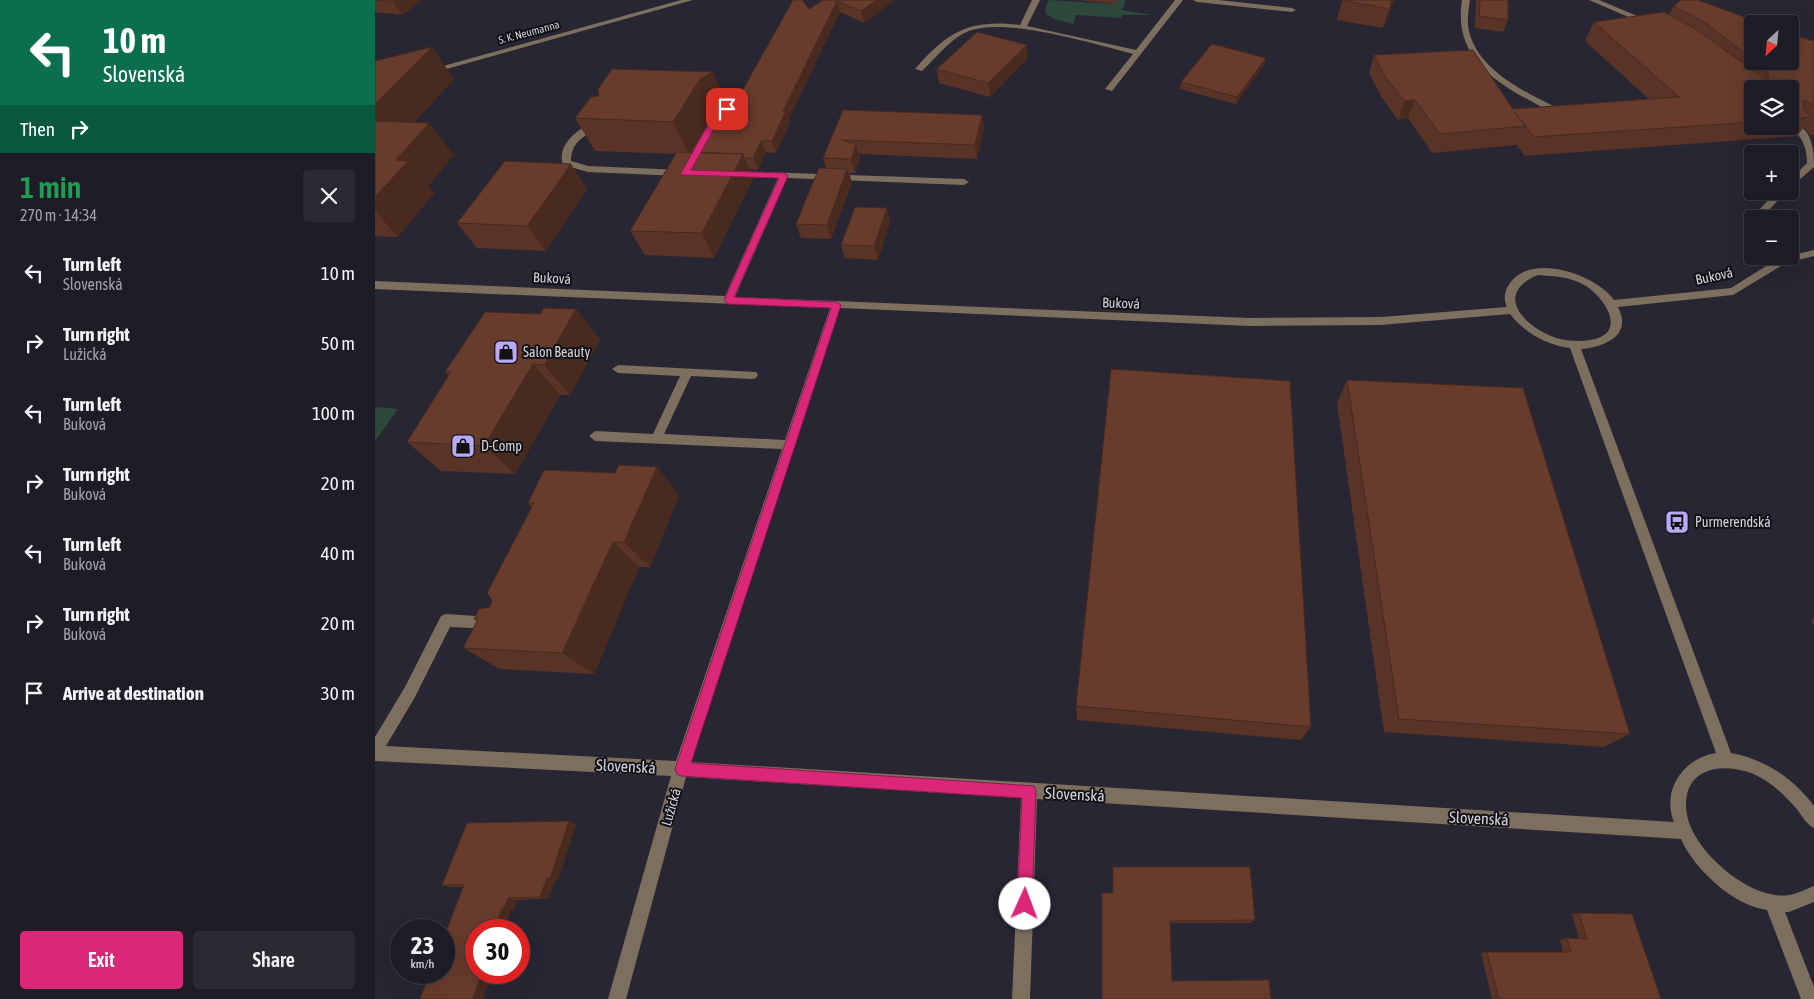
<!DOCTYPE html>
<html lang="en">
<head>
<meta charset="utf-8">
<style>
  :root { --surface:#1e1c26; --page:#2b2932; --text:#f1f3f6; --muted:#a1a1a7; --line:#3c3a43; --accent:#db2777 }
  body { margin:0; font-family:"Asap Condensed",sans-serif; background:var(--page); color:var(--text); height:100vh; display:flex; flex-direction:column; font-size:19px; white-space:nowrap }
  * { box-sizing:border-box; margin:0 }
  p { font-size:16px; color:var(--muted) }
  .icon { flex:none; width:28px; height:28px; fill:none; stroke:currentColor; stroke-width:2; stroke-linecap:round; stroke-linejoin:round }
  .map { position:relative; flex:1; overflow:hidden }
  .sheet { display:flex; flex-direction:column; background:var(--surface); width:375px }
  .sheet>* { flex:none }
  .banner { background:#0b6e4f; color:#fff; overflow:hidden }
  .needle { width:32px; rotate:206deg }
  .tools { position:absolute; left:1369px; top:15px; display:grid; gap:10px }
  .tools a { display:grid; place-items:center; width:55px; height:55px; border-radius:5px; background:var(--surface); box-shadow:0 5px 20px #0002,0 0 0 1px var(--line); font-size:25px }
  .speed { position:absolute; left:15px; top:919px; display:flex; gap:10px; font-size:25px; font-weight:700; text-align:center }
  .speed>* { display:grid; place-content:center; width:65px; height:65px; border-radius:50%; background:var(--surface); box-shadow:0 5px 20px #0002,0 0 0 1px var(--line); line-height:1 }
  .speed small { font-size:12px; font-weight:400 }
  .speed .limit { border:8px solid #d22; background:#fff; color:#111 }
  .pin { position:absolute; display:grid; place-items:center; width:42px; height:42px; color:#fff; margin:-21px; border-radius:10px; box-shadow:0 2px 8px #0006 }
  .me { position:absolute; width:55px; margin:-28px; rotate:2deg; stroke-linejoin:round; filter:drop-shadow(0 0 4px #0008) }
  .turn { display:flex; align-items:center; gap:18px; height:105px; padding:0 20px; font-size:22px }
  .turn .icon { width:65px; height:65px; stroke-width:2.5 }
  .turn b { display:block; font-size:35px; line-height:42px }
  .then { display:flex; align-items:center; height:48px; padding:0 20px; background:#0003; gap:10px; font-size:19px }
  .round { display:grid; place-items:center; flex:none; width:52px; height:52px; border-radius:5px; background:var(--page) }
  .head { display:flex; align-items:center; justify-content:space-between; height:85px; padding:0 20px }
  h1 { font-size:30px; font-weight:600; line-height:38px; color:#1e9e55 }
  .primary-button { display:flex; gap:10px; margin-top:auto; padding:10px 20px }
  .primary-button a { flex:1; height:58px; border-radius:5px; background:var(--accent); color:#fff; font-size:20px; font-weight:600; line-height:58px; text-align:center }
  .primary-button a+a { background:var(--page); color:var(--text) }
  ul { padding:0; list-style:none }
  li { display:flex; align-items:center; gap:15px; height:70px; padding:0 20px }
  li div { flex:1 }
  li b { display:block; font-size:19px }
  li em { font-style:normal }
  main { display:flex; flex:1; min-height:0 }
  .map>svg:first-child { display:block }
  .green { fill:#2c483b }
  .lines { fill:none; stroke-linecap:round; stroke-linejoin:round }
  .minor { fill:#7c6f5e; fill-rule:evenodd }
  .wall { fill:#593426; fill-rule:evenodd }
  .shaded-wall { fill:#482a1f }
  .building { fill:#673c2c; stroke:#482a1f }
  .route { fill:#db2777; stroke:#8e194d }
  .labels { text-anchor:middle; stroke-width:4; stroke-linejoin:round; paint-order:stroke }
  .far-street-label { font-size:11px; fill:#d4d3db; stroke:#111016 }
  .street-label { font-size:14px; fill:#d4d3db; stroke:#111016 }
  .poi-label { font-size:14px; fill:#d4d3db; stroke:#111016; text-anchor:start }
  .near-street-label { font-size:16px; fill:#d4d3db; stroke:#111016 }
</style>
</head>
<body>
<main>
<section class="sheet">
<div class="banner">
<div class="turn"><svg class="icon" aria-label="left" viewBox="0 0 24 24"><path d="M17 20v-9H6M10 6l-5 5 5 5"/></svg><div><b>10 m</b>Slovenská</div></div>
<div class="then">Then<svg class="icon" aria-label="right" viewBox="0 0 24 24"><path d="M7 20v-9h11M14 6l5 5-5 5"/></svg></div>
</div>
<div class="head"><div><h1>1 min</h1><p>270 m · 14:34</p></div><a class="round"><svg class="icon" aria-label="close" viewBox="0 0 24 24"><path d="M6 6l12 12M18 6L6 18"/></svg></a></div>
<ul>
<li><svg class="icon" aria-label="left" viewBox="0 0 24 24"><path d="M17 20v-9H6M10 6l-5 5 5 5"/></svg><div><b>Turn left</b><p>Slovenská</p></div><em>10 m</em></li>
<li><svg class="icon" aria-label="right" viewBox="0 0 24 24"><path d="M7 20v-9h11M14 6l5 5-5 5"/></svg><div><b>Turn right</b><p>Lužická</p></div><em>50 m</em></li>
<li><svg class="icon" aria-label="left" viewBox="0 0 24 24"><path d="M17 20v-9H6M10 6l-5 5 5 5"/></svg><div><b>Turn left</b><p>Buková</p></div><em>100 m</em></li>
<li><svg class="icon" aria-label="right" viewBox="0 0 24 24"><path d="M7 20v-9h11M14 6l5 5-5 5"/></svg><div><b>Turn right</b><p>Buková</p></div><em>20 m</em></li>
<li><svg class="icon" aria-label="left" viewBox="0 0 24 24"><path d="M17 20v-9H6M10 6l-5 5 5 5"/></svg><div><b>Turn left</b><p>Buková</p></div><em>40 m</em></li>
<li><svg class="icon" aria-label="right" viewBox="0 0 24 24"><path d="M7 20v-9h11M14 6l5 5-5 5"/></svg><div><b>Turn right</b><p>Buková</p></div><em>20 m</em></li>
<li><svg class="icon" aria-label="arrive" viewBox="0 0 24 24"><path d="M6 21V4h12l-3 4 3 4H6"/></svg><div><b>Arrive at destination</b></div><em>30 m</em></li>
</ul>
<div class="primary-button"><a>Exit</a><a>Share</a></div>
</section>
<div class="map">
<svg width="1439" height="999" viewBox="0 0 1439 999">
  <rect width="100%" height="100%" fill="#282633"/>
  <path class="green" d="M 674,0 L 740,4 L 742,0 L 751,0 L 747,10 L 777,15 L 747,15 L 746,18 L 701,15 L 698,24 L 679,19 L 671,14 L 670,8 Z
    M 0,407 L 23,409 L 0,441 Z"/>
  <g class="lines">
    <path class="minor" d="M 306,0 L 318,0 L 57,73 L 50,71 Z
      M 657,0 L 665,0 L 652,26 L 761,50 L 800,0 L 808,0 L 737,91 L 730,89 L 758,54 C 719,44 633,18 597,30 C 577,36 562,57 547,71 L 540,69 C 573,31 595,19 645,25 Z
      M 818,0 L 843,0 L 917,8 L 921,10 L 917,12 L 822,2 Z
      M 1087,0 L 1095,0 C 1093,12 1091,26 1096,38 C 1109,74 1153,93 1184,109 L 1184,113 L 1178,113 C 1130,87 1077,64 1087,0 Z
      M 1214,0 L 1224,0 L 1279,23 L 1272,25 Z
      M 1415,120 C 1437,128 1439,147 1439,167 L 1415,188 L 1415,180 L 1432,163 C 1432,147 1427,136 1414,126 Z
      M 221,122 L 225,125 C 212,136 196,140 196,161 L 213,166 L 306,170 L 311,173 L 306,176 L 213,172 L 188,165 C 181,145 204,127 221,122 Z
      M 361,171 L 589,179 L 594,182 L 589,185 L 412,178 L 360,297 L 875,318 L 1006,317 L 1132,307 C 1129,300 1129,295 1132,288 C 1150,250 1220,273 1239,300 L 1356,288 L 1404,258 L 1439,250 L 1439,256 L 1411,263 L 1358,295 L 1243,307 C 1258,336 1229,347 1206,349 L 1356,753 C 1390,759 1419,779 1439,806 L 1439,828 C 1430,824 1426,813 1419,806 C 1407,792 1391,778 1373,772 C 1338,761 1305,773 1312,815 C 1319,852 1376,901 1414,895 C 1422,894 1431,889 1439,886 L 1439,902 L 1414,912 L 1410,912 L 1439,987 L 1439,999 L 1426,999 L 1392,910 C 1359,906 1319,869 1306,839 L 662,799 L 655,999 L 637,999 L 646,798 L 311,777 L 251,999 L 233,999 L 296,776 L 0,761 L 0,737 L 30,687 L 66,616 L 71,614 L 117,617 L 122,618 L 124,623 L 122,628 L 117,629 L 75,627 L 40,697 L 11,746 L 301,761 L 407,449 L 220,441 L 214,436 L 220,431 L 278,434 L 305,376 L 243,373 L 237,369 L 243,365 L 381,372 L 383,375 L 381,378 L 377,379 L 316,376 L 289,434 L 410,440 L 455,308 L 0,289 L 0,281 L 350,296 L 403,178 L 358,176 L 356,174 ZM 1163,275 C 1179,276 1197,277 1211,286 C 1231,299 1253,334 1215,340 C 1204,342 1192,341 1181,338 C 1150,327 1117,294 1163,275 ZM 465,308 L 875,326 L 1006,325 L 1135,314 C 1150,333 1171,345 1195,348 L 1341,753 C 1308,758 1286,791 1299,822 L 316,762 Z
      M 1402,191 L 1412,191 L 1392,212 L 1390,219 L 1380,219 L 1385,209 Z"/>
  </g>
  <path class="wall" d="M 0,0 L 47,0 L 27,15 L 0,12 Z
    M 448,0 L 520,0 L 489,23 L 465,12 L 414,118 L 415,122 L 401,153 L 391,152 L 383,170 L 374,169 L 378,179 L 339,258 L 270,255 L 255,231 L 301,154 L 220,151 L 200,118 L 338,72 L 350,101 L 366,93 L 434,9 ZM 340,110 L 316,152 L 315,152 L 338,111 Z
    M 703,0 L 742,0 L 740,4 Z
    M 967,0 L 1019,0 L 1008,28 L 962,20 Z
    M 1101,0 L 1133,0 L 1133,20 L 1128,32 L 1100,28 Z
    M 1299,6 L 1378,24 L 1378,61 L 1415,61 L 1439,41 L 1439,135 L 1435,135 L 1429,127 L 1422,136 L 1150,156 L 1141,144 L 1141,145 L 1057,153 L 1033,118 L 1023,120 L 1006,96 L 994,73 L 999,55 L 1138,109 L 1274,99 L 1210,41 L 1219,22 L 1294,14 ZM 1378,89 L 1415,89 L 1415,126 L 1378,126 Z
    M 653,58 L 615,97 L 564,83 L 562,69 Z
    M 0,61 L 79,79 L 39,122 L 79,155 L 53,186 L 59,193 L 23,237 L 0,236 Z
    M 889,65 L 861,104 L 805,89 L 806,82 Z
    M 468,110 L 607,115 L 609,129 L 602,159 L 484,154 L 485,159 L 480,173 L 474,173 L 477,182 L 456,239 L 426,238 L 421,224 L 451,168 L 448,158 Z
    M 212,189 L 171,251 L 102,248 L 82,223 Z
    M 512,208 L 515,222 L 503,260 L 470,258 L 466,245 Z
    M 201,309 L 225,340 L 195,395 L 185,395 L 140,474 L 66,471 L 32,442 L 74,375 L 70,372 L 165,314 Z
    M 972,380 L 1255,734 L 1229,747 L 1009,732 L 962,403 Z
    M 282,467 L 304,495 L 275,567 L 264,567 L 219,674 L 125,669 L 88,648 L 102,621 L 99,619 L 115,607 L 157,507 L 153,503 L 240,473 Z
    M 1439,618 L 1439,625 L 1436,620 Z
    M 701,706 L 936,727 L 926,740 L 702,720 Z
    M 201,824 L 183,880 L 180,880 L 174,898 L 142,900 L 139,910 L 136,910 L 130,930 L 101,930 L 101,972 L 117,972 L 108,999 L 45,999 L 88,887 L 77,887 L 67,885 Z
    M 738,867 L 880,920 L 875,923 L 795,923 L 797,981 L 727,999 L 738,893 Z
    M 1204,913 L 1286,999 L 1117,999 L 1106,953 L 1112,952 L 1188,952 L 1185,940 L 1192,938 L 1204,939 L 1197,914 Z"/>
  <path class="shaded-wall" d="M 20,0 L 47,0 L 27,15 L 18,2 Z
    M 502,0 L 520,0 L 489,23 L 486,11 Z
    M 1017,0 L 1019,0 L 1008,28 L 1014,9 Z
    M 462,1 L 465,12 L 414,118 L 415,122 L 401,153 L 397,141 L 408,111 Z
    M 652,45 L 653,58 L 615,97 L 613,83 Z
    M 57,47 L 79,79 L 11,153 L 0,140 L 0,104 Z
    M 891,58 L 889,65 L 861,104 L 862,97 Z
    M 338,72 L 351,104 L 338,111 L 314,155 L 298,122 L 325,79 Z
    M 1040,100 L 1033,118 L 1023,120 L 1030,101 Z
    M 607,115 L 609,129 L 602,159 L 600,145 Z
    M 54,123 L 79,155 L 53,186 L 59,193 L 23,237 L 0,211 L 0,197 L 21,160 Z
    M 386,141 L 391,152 L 383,170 L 378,158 Z
    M 481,145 L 485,159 L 480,173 L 476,159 Z
    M 368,154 L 378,179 L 339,258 L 327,233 Z
    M 196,164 L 212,189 L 171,251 L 152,226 Z
    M 472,169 L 477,182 L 456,239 L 452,225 Z
    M 512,208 L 515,222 L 503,260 L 499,246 Z
    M 201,309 L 225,340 L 195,395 L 169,365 Z
    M 158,364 L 185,395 L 140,474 L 109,446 Z
    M 282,467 L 304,495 L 275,567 L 249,542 Z
    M 238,542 L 264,567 L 219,674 L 187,653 Z
    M 194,821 L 201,824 L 183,880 L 175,878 Z
    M 172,878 L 180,880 L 174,898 L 165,897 Z
    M 133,898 L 142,900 L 139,910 L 129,908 Z
    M 127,908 L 136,910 L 130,930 L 120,930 Z
    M 107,972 L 117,972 L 108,999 L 98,999 Z"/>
  <path class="building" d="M 0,0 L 20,0 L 18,2 Z
    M 418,0 L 427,0 L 434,9 L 448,0 L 502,0 L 486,11 L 462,1 L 408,111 L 411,111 L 397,141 L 386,141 L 378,158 L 369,158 L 368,154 L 316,152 L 343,106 L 362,93 L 366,93 Z
    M 967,0 L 1017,0 L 1014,9 Z
    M 1105,0 L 1133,0 L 1133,20 L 1104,16 Z
    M 1306,0 L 1323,0 L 1388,24 L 1378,24 L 1378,60 L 1331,23 L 1299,6 Z
    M 1289,12 L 1322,30 L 1393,81 L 1393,72 L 1379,61 L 1415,61 L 1415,34 L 1439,41 L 1439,105 L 1429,100 L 1428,109 L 1437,117 L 1415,119 L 1415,89 L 1378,89 L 1378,122 L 1159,137 L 1139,111 L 1150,126 L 1065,134 L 1040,100 L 1030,101 L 1011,78 L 999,55 L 1098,50 L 1138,109 L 1304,97 L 1219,22 Z
    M 602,32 L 652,45 L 613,83 L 562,69 Z
    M 837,44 L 891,58 L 862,97 L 806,82 Z
    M 57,47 L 0,104 L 0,61 Z
    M 237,69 L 338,72 L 325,79 L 298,122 L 200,118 L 216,97 L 224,96 L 223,89 Z
    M 468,110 L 607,115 L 600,145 L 468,140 L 481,145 L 476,159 L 448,158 Z
    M 0,121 L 54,123 L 21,160 L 33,161 L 0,197 Z
    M 302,152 L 368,154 L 327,233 L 255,231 Z
    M 130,161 L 196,164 L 152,226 L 82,223 Z
    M 444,168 L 472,169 L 452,225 L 421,224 Z
    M 480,207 L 512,208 L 499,246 L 466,245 Z
    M 169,308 L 201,309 L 169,365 L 158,364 L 109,446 L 32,442 L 76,372 L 70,372 L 110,312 L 165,314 Z
    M 736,369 L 915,381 L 936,727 L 701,706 Z
    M 972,380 L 1148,388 L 1255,734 L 1024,719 Z
    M 244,465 L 282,467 L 249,542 L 238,542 L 187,653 L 88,648 L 103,619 L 99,619 L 104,609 L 115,607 L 117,600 L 112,593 L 159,503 L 153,503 L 169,470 L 240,473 Z
    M 194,821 L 175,878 L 172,878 L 165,897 L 133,898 L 129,908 L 127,908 L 120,930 L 101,930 L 101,972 L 107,972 L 98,999 L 45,999 L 55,972 L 69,972 L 69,937 L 89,885 L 67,885 L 92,823 Z
    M 738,867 L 875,867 L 880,920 L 795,921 L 797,981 L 894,980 L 896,999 L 727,999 L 727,893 L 738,893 Z
    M 1204,913 L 1257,914 L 1286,999 L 1124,999 L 1112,952 L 1196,952 L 1192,938 L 1212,939 Z"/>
  <path class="route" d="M 349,108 L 356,109 L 346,116 L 316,170 L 409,173 L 413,176 L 359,297 L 461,302 L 466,305 L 316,763 L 659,786 L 661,791 L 657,904 L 655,910 L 650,912 L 644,910 L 642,904 L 647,798 L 306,776 L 302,774 L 300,769 L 456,308 L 353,304 L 349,300 L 404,178 L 307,175 L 306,173 L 339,114 Z"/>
  <defs>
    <g id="shop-square" transform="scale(1.25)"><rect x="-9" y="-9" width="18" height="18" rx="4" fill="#baaaf6" stroke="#111016"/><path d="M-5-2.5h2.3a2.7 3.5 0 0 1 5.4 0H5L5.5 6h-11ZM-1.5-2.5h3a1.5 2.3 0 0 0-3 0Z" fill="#111"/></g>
    <g id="bus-square" transform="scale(1.25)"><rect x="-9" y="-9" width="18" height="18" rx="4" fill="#baaaf6" stroke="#111016"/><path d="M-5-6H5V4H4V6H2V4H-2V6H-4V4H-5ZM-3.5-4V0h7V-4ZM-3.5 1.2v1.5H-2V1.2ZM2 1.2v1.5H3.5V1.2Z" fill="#111"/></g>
  </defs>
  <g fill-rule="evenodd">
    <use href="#shop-square" x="131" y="352"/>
    <use href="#shop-square" x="88" y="446"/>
    <use href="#bus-square" x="1302" y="522"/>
  </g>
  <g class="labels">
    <g class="far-street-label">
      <text transform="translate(154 32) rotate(-15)" y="4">S. K. Neumanna</text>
    </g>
    <g class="street-label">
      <text transform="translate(1339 276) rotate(-12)" y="5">Buková</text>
      <text transform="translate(177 278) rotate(3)" y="5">Buková</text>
      <text transform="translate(746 303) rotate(2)" y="5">Buková</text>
      <text transform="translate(296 807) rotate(-74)" y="5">Lužická</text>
    </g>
    <g class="poi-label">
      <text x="148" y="357">Salon Beauty</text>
      <text x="106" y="451">D-Comp</text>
      <text x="1320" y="527">Purmerendská</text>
    </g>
    <g class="near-street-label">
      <text transform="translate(251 766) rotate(3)" y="6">Slovenská</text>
      <text transform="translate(700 794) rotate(3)" y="6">Slovenská</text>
      <text transform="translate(1104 818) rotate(3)" y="6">Slovenská</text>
    </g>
  </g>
</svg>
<div class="tools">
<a><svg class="needle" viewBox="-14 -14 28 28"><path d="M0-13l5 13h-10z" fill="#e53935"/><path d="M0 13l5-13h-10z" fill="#a1a1a7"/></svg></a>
<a><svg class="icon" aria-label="layers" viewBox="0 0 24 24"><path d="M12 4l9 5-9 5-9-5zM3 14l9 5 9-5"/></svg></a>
<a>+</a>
<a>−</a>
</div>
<div class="speed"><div>23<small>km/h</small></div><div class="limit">30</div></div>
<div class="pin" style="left:352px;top:109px;background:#d93025"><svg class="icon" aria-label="arrive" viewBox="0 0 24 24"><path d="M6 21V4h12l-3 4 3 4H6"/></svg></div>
<svg class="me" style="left:650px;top:904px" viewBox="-20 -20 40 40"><circle r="19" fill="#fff"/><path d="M0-13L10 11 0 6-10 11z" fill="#db2777"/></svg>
</div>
</main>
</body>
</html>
